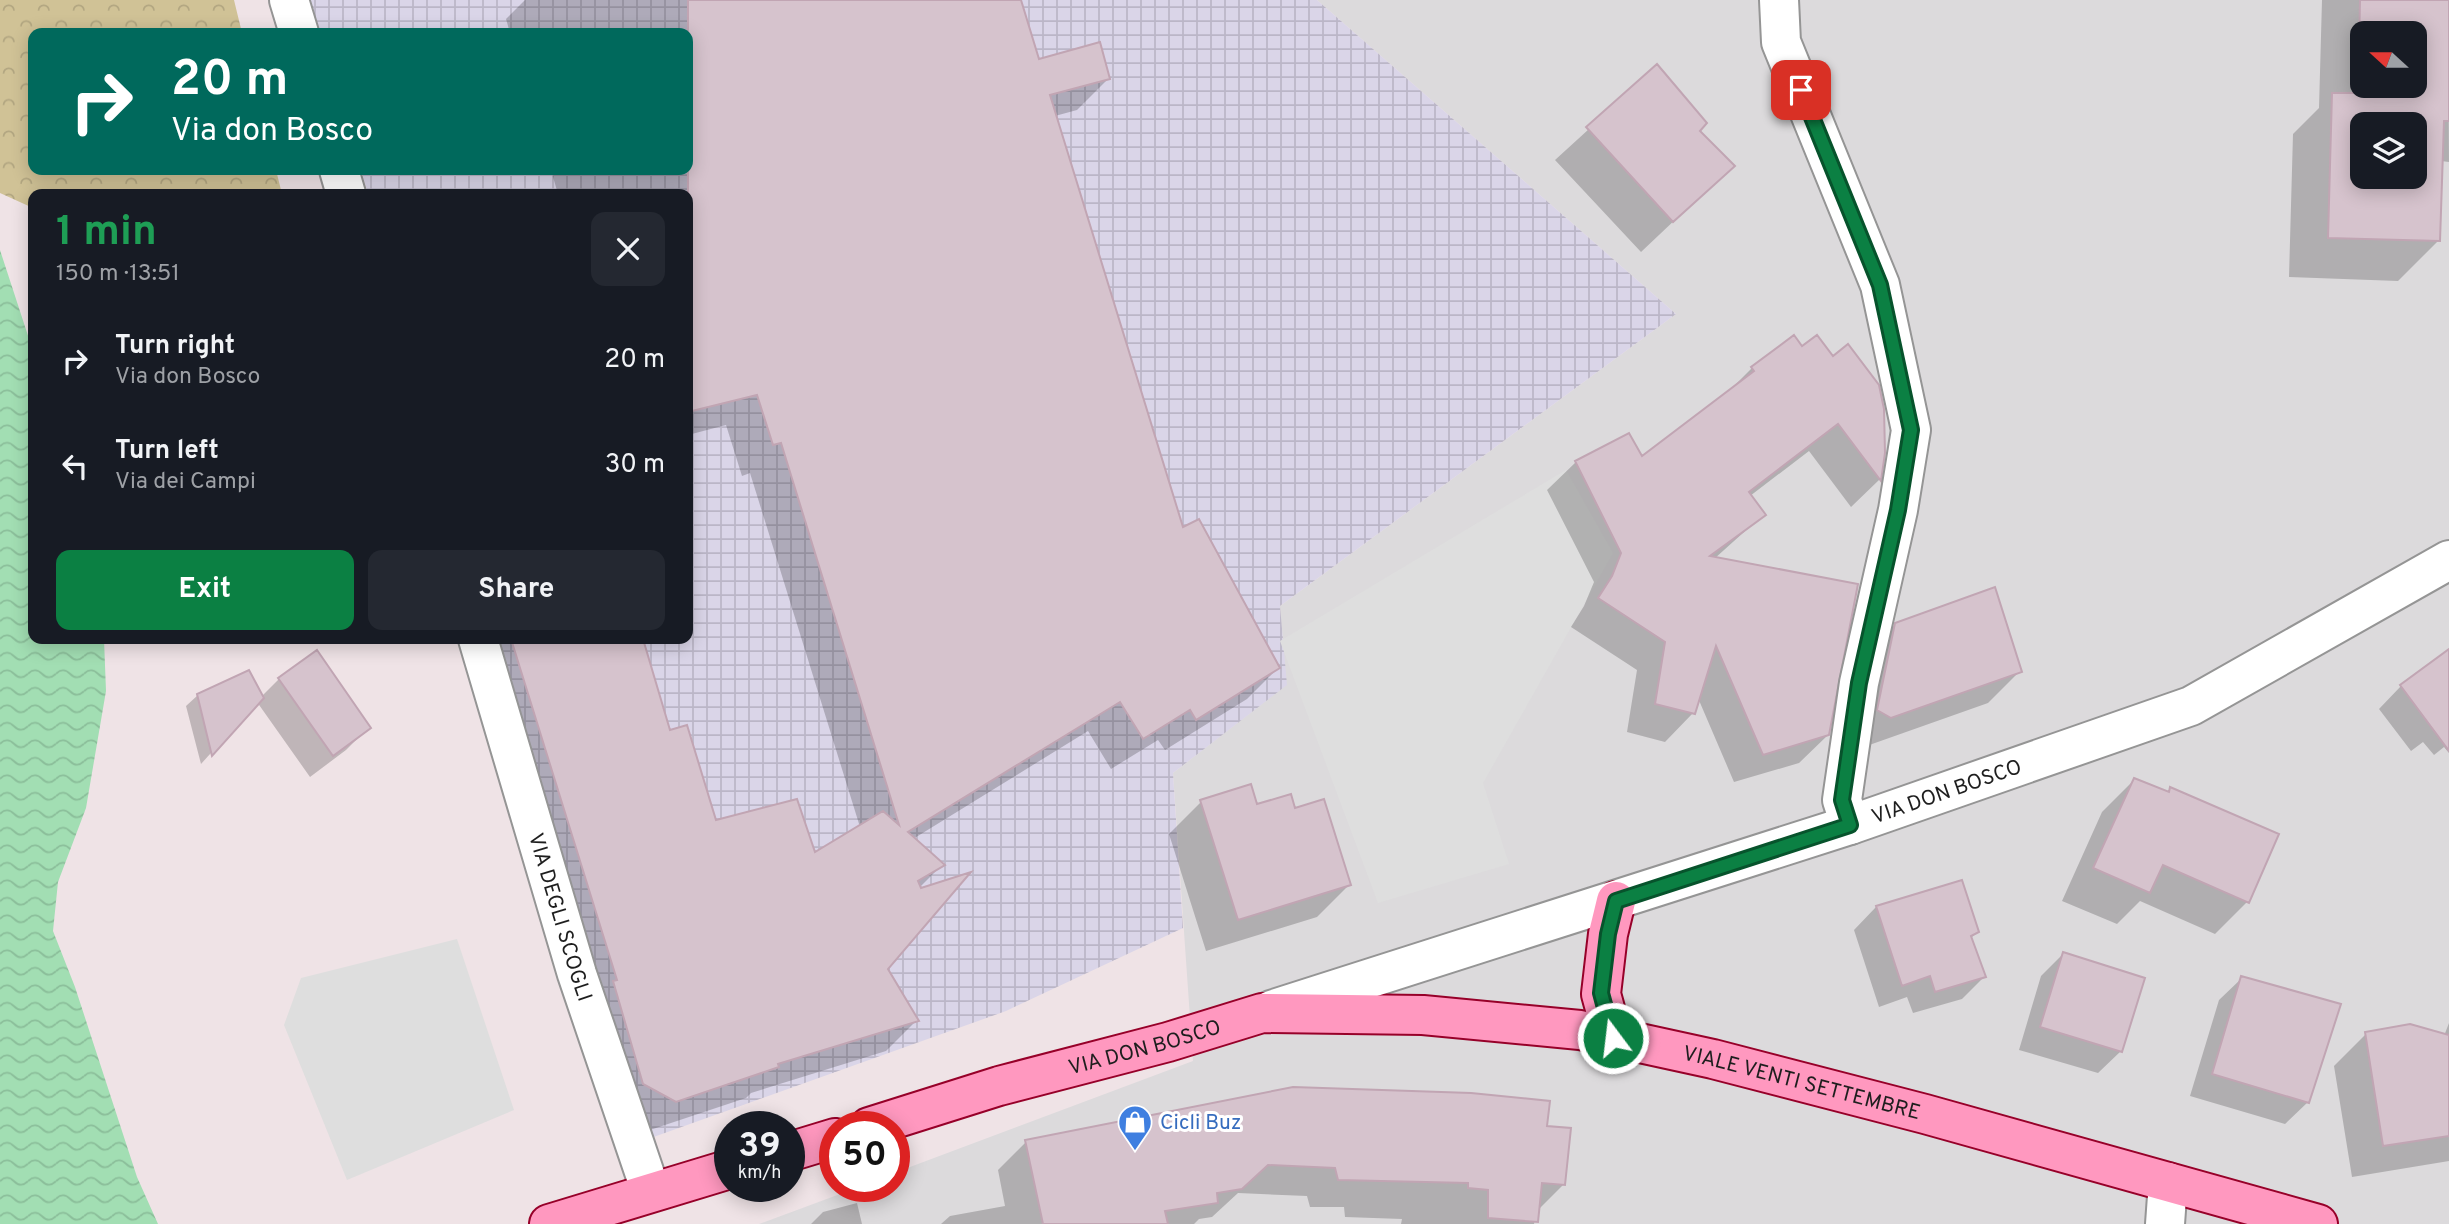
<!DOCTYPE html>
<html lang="en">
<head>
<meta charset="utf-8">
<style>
  :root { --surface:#171b24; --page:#242831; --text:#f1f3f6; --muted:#9ea1a6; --accent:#0b8043 }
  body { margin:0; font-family:Overpass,sans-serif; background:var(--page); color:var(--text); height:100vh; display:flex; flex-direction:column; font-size:26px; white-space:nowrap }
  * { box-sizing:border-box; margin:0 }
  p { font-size:23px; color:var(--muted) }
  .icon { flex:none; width:38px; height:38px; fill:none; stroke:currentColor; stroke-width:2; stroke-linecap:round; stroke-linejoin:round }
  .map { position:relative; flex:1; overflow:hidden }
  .drawer { position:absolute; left:28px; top:189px; width:665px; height:455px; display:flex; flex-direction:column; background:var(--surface); border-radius:14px; box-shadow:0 4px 18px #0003 }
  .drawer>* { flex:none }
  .banner { position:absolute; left:28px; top:28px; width:665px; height:147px; border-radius:14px; box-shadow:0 4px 18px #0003; background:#00695c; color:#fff; overflow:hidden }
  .needle { width:46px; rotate:291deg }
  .fabs { position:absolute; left:2350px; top:21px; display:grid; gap:14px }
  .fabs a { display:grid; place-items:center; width:77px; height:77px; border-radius:14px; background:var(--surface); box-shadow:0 4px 18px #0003; font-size:35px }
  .speed { position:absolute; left:714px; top:1111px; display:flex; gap:14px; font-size:35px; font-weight:700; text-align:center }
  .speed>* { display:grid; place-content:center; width:91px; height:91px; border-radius:50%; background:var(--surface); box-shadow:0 4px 18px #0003; line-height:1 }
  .speed small { font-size:18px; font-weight:400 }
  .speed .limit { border:10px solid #d22; background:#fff; color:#111 }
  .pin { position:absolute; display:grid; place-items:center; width:60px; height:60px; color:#fff; margin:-30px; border-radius:14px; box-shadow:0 4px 10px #0006 }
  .me { position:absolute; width:77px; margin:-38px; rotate:345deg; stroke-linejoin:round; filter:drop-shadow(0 0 5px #0008) }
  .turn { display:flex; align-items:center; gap:24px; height:147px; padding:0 28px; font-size:32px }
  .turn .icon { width:91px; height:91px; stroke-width:2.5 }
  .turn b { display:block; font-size:49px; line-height:60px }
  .round { display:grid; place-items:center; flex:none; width:74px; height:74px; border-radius:14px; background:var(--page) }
  .headline { display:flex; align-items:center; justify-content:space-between; height:119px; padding:0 28px }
  h1 { font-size:42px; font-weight:700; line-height:52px; color:#1e9e55 }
  .primary-button { display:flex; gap:14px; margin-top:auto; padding:14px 28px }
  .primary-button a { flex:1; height:80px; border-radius:14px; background:var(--accent); color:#fff; font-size:28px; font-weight:700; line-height:80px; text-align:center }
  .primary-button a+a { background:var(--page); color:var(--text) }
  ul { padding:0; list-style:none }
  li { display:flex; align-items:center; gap:21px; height:105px; padding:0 28px }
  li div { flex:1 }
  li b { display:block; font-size:26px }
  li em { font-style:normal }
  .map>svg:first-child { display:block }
  .residential { fill:#dcdadc; fill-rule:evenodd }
  .industrial { fill:url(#industrial-grid) }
  .forest { fill:url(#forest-crowns) }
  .parking { fill:#dedede }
  .water { fill:url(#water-waves) }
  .shadow { fill:#0003; fill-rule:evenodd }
  .building { fill:#d6c3cd; stroke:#c1a5b3; stroke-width:2; fill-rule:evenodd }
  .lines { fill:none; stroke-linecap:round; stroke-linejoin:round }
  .minor-casing { stroke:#959595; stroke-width:42 }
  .major-casing { stroke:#970029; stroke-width:42 }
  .minor { stroke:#fff; stroke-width:38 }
  .major { stroke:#ff98bf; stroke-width:38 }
  .route-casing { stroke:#07532c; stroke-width:18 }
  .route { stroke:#0b8043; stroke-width:12 }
  .labels { text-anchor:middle; stroke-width:6; stroke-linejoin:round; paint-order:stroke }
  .street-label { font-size:21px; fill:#1e1e1e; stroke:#fff }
  .shop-label { font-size:21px; fill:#366cbe; stroke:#fff; text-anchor:start }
</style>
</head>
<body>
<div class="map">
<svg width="2449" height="1224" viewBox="0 0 2449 1224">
  <defs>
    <pattern id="industrial-grid" width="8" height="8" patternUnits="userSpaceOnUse" patternTransform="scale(1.75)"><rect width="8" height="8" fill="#dad5e8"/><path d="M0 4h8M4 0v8" fill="none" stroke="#bbb6c7"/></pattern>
    <pattern id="forest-crowns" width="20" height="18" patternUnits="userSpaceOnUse" patternTransform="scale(1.75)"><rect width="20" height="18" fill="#d0c296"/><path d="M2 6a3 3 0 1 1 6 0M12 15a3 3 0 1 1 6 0" fill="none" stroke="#b2a681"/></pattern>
    <pattern id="water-waves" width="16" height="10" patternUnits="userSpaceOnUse" patternTransform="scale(1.75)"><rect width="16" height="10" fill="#a2deb3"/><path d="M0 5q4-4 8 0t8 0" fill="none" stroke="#8bbe9a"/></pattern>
  </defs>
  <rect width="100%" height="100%" fill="#efe3e6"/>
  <path class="residential" d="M 1317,0 L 2449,0 L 2449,1224 L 759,1224 L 859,1187 L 894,1186 L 894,1173 L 1193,1061 L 1173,773 L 1286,685 L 1280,606 L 1676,314 ZM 2362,33 L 2415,33 L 2415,86 L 2362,86 ZM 2362,124 L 2415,124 L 2415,177 L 2362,177 Z"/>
  <path class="industrial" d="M 309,0 L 1317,0 L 1676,314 L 1280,606 L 1287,685 L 1173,773 L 1183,928 L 1006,1011 L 648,1139 L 498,639 L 688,639 L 688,194 L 368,194 L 361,170 L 688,170 L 688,33 L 319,33 Z"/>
  <path class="forest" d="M 0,0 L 234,0 L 242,33 L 33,33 L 33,170 L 276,170 L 282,194 L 33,194 L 33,208 L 0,193 Z"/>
  <path class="parking" d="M 1566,470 L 1613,553 L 1483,783 L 1509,864 L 1378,903 L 1280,641 Z
    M 457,939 L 514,1110 L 347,1180 L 284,1025 L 301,978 Z"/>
  <path class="water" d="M 0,250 L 33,351 L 33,639 L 104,639 L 106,691 L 86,808 L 58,882 L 53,931 L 75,987 L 137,1177 L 158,1224 L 0,1224 Z"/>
  <path class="shadow" d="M 525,0 L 1019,0 L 1038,61 L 1109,78 L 1077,110 L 1055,116 L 1182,529 L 1278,668 L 1247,699 L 1165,750 L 1158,740 L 1111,769 L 1088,731 L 913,839 L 942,865 L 915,892 L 886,969 L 917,1020 L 886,1051 L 751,1093 L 746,1098 L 644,1132 L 471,639 L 641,639 L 669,732 L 715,822 L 814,855 L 860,827 L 750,473 L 742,476 L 726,425 L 688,435 L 688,194 L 558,194 L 551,170 L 688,170 L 688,33 L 510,33 L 506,19 Z
    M 2322,0 L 2448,0 L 2449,162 L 2441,161 L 2438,241 L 2398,281 L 2289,277 L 2293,134 L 2319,108 ZM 2362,33 L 2415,33 L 2415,86 L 2362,86 ZM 2362,124 L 2415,124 L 2415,177 L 2362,177 Z
    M 1657,67 L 1698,130 L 1732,166 L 1641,252 L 1555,160 Z
    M 1752,368 L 1883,453 L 1879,480 L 1851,507 L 1809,451 L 1750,496 L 1763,515 L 1714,559 L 1828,735 L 1799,763 L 1734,782 L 1698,698 L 1693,713 L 1665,742 L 1627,732 L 1637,670 L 1571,627 L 1584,606 L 1594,582 L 1547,490 L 1576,462 L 1641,459 L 1726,394 Z
    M 1896,624 L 2020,671 L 1988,703 L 1858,749 L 1863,657 Z
    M 2449,650 L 2449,753 L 2444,747 L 2434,755 L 2423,742 L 2411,751 L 2379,709 L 2401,686 Z
    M 279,679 L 368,728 L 346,750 L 310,777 L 257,702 L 201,764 L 186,706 L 198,695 L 261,697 Z
    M 2134,780 L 2167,793 L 2171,790 L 2247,902 L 2215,934 L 2140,901 L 2117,924 L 2062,901 L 2102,812 Z
    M 1201,802 L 1294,810 L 1349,885 L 1317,917 L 1206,951 L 1169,834 Z
    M 1876,907 L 1977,932 L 1970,939 L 1984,977 L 1962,999 L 1913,1013 L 1907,997 L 1879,1007 L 1854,930 Z
    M 2063,954 L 2121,1051 L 2098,1073 L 2019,1050 L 2041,976 Z
    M 2242,978 L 2308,1102 L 2285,1124 L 2190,1096 L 2219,1000 Z
    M 2449,1023 L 2449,1161 L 2352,1177 L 2334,1066 L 2366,1034 L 2444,1036 Z
    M 1545,1127 L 1564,1184 L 1537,1211 L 1534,1224 L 1401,1224 L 1402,1219 L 1345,1217 L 1344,1207 L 1310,1207 L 1307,1196 L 1238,1193 L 1212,1217 L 1199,1219 L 1194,1224 L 941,1224 L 950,1216 L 1005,1206 L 998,1170 L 1026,1142 Z
    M 857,1203 L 862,1224 L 811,1224 L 823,1212 Z"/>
  <path class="building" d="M 688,0 L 1021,0 L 1039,59 L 1100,42 L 1110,79 L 1050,95 L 1183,527 L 1199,519 L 1280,668 L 1196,720 L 1190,710 L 1143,739 L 1120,702 L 908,832 L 945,865 L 918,881 L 921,888 L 971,872 L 888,969 L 919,1021 L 778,1064 L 779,1067 L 676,1102 L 643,1084 L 613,981 L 617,980 L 511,639 L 643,639 L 670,730 L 687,725 L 716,820 L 797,799 L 815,852 L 883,811 L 899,825 L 781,443 L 773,445 L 757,395 L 688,412 Z
    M 2360,0 L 2449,0 L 2449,121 L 2444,121 L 2440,241 L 2328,238 L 2332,93 L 2358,93 ZM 2362,33 L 2415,33 L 2415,86 L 2362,86 ZM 2362,124 L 2415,124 L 2415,177 L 2362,177 Z
    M 1657,64 L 1707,123 L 1700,131 L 1735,166 L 1673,222 L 1586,127 Z
    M 1794,335 L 1802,346 L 1817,335 L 1833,356 L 1848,344 L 1879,385 L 1884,409 L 1885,453 L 1881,481 L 1838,424 L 1749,492 L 1766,515 L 1710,556 L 1858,584 L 1829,735 L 1763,755 L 1716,646 L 1695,714 L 1655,704 L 1665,642 L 1598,598 L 1612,576 L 1621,553 L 1575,461 L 1629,433 L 1642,456 L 1754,371 L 1751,367 Z
    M 1995,587 L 2022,672 L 1891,718 L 1877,710 L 1895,623 Z
    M 2449,649 L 2449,751 L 2400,685 Z
    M 317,650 L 371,728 L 333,756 L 278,678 Z
    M 249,670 L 264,698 L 212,756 L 197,694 Z
    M 2134,778 L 2169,792 L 2170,787 L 2279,834 L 2249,903 L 2163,865 L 2150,893 L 2093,868 Z
    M 1251,784 L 1257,804 L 1291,794 L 1295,808 L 1324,799 L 1351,885 L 1238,920 L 1200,800 Z
    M 1962,880 L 1979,932 L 1971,936 L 1986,977 L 1935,992 L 1930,976 L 1902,986 L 1876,906 Z
    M 2063,952 L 2145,978 L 2122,1052 L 2040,1027 Z
    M 2241,976 L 2341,1004 L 2309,1103 L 2212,1074 Z
    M 2410,1024 L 2449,1035 L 2449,1136 L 2383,1146 L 2365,1032 Z
    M 1293,1087 L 1471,1093 L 1550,1101 L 1547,1126 L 1571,1128 L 1565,1185 L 1542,1183 L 1538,1222 L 1488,1218 L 1488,1190 L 1468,1188 L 1468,1183 L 1338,1180 L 1335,1168 L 1268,1165 L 1242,1189 L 1217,1193 L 1218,1203 L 1165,1211 L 1168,1224 L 1043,1224 L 1025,1140 Z"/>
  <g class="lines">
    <g class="minor-casing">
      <g id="minor">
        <path d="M 289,0 L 299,33"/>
        <path d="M 1779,0 L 1781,42 L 1880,285 L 1911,430 L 1898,510 L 1859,683 L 1842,800 L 1850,825"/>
        <path d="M 339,170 L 346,194"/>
        <path id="s1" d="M 478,639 L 577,974 L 651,1192"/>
        <path id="s2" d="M 1271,1010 L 1850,825 L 2191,706 L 2449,560"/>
        <path d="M 2165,1224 L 2168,1182"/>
      </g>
    </g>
    <g class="major-casing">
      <g id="major">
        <path d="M 1613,1038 L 1601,994 L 1608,934 L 1616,901"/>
        <path id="s3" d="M 869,1127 L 999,1086 L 1168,1042 L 1262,1013 L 1423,1015 L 1580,1030 L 1713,1059 L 1925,1114 L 2318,1224"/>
        <path d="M 789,1152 L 835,1138"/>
        <path d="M 549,1224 L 730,1169"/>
      </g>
    </g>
    <use href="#minor" class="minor"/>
    <use href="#major" class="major"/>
  </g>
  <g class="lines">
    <g class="route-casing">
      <path id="route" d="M 1613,1038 L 1601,993 L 1608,934 L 1616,901 L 1850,825 L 1842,800 L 1859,683 L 1898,510 L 1911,430 L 1880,285 L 1801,90"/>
    </g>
    <use href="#route" class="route"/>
  </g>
  <defs>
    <g id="shop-pin" transform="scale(1.75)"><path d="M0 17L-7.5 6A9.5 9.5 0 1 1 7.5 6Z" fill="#3f7fe0" stroke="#fff"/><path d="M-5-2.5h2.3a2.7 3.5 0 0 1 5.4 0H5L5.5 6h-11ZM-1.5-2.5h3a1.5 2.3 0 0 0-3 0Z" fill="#fff"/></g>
  </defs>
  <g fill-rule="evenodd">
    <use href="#shop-pin" x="1135" y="1122"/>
  </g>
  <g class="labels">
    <g class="street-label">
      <text dy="7" stroke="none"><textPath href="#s2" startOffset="710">VIA DON BOSCO</textPath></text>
      <text dy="7" stroke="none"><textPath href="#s1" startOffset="290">VIA DEGLI SCOGLI</textPath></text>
      <text dy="7" stroke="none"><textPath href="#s3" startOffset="287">VIA DON BOSCO</textPath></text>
      <text dy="7" stroke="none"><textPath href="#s3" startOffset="956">VIALE VENTI SETTEMBRE</textPath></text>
    </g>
    <g class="shop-label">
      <text x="1160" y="1129">Cicli Buz</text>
    </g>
  </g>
</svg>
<div class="fabs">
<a><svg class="needle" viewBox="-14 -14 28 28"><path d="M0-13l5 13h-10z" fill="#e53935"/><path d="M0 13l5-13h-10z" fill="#9ea1a6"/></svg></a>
<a><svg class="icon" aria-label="layers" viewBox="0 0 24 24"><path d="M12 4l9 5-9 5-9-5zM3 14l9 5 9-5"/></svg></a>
</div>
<div class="speed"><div>39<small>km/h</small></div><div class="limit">50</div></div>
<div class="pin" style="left:1801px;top:90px;background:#d93025"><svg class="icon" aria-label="arrive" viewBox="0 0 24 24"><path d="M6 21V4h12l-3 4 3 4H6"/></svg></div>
<svg class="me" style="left:1613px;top:1038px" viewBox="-20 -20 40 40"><circle r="17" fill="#0b8043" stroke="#fff" stroke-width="3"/><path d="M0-11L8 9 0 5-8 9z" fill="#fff"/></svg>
<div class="banner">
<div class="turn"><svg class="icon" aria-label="right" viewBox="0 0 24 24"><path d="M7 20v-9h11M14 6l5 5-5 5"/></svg><div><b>20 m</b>Via don Bosco</div></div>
</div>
<section class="drawer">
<div class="headline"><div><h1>1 min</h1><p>150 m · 13:51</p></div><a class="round"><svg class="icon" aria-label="close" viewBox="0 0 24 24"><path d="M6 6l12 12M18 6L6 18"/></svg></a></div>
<ul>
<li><svg class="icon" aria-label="right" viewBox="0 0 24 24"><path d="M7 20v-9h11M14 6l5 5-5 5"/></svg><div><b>Turn right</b><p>Via don Bosco</p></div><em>20 m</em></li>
<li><svg class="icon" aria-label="left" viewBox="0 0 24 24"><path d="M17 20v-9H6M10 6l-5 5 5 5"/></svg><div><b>Turn left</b><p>Via dei Campi</p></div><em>30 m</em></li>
</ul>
<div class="primary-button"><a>Exit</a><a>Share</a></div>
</section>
</div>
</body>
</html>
